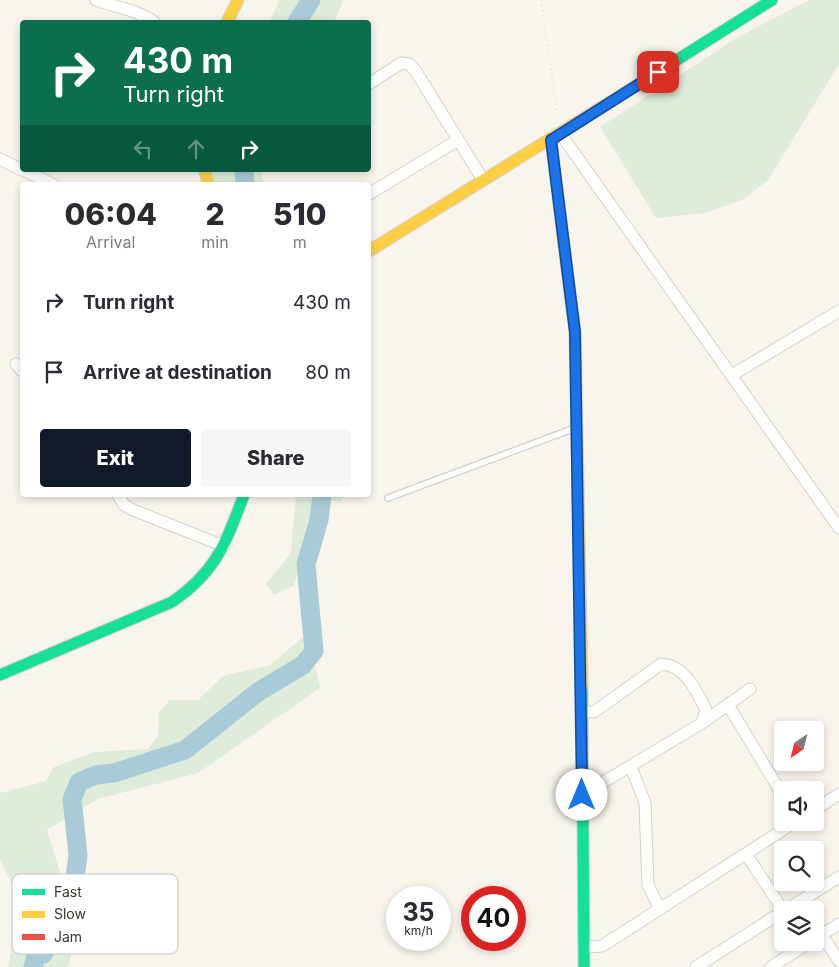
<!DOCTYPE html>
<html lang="en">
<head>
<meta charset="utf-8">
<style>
  :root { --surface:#fff; --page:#f7f7f7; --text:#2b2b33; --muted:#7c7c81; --accent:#111827 }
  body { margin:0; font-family:Inter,sans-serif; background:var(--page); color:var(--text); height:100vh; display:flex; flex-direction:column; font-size:19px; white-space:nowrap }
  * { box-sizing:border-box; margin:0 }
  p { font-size:16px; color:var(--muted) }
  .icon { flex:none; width:28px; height:28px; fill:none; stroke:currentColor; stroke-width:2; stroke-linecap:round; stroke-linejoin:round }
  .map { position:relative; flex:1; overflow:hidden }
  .drawer { position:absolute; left:20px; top:182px; width:351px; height:315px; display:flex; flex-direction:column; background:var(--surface); border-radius:5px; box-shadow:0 2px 8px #0003 }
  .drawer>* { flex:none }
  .top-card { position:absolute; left:20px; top:20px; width:351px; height:152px; border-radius:5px; box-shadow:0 2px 8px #0003; background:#0b6e4f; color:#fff; overflow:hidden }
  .needle { width:32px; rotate:215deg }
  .fabs { position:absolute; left:774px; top:721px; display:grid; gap:10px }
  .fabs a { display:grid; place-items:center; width:50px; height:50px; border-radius:5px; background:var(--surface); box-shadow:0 2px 8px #0003; font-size:25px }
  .speed { position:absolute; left:386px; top:886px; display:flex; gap:10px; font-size:25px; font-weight:700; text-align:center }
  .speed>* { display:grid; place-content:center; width:65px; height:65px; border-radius:50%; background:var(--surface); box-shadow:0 2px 8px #0003; line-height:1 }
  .speed small { font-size:12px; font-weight:400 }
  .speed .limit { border:8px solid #d22; background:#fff; color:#111 }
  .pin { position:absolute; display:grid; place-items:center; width:42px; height:42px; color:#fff; margin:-21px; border-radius:10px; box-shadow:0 2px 8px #0006 }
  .me { position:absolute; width:55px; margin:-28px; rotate:0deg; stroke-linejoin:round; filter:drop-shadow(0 0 4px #0008) }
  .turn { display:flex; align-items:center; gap:18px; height:105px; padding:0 20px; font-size:22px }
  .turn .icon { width:65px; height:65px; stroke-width:2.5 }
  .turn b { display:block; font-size:35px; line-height:42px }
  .lanes { display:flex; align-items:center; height:48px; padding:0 20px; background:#0003; justify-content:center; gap:25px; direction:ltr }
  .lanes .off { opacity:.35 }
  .eta { display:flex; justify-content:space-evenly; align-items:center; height:85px; text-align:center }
  .eta b { font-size:30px; font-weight:800; line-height:35px }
  .action { display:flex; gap:10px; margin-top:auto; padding:10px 20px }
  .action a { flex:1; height:58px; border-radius:5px; background:var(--accent); color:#fff; font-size:20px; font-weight:800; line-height:58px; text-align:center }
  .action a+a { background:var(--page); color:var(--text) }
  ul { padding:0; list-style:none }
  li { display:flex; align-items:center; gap:15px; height:70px; padding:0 20px }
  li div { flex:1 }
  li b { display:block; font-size:19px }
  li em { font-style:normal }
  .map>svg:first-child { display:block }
  .green { fill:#dfecd9 }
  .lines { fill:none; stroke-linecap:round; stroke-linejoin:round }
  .river { stroke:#a9cbd7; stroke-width:19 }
  .lane-casing { stroke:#d4d1ca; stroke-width:8 }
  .street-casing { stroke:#d4d1ca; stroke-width:13 }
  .fast-casing { stroke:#d4d1ca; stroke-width:13 }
  .slow-casing { stroke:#d4d1ca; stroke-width:13 }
  .jam-casing { stroke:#d4d1ca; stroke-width:13 }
  .path { stroke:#e2e1de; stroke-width:2; stroke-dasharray:1 4; stroke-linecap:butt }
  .lane { stroke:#fefefc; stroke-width:5.5 }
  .street { stroke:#fefefc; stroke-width:11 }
  .fast { stroke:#16e098; stroke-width:11 }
  .slow { stroke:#ffcf43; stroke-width:11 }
  .jam { stroke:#f24e42; stroke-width:11 }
  .route-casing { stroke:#114b97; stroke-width:12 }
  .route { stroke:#1a73e8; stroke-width:9 }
  .key { fill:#fff; stroke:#c3c2c0; stroke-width:1 }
  .key-label { font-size:14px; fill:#38342e }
</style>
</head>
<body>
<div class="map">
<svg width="839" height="967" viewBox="0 0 839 967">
  <rect width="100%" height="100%" fill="#f9f5ed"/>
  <path class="green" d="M 280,0 L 344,0 L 334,22 L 269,22 Z
    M 809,0 L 839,0 L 839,64 L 768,180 L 744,199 L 706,213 L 656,218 L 600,127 L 738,37 Z
    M 208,170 L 261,170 L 264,185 L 213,185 Z
    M 296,495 L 345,495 L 340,502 L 317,496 L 294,586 L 274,595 L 266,584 L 291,553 Z
    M 308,633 L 320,688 L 198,773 L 98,799 L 47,830 L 75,920 L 73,950 L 68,967 L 8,967 L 21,902 L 0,860 L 0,793 L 46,781 L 54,767 L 94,752 L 148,749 L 158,736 L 159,712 L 170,700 L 198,700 L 223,676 L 270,665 Z"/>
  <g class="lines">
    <path class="river" d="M 297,22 L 311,0
      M 244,170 L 245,185
      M 33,967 L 37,952 L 43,954 L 52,940 L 73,892 L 78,855 L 72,799 L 79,782 L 96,775 L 114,773 L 185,750 L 258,692 L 303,665 L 314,651 L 306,564 L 319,520 L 322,495"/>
    <g class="lane-casing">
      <path id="lane" d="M 388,498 L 575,428"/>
    </g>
    <g class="street-casing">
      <path id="street" d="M 96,0 C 115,7 138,10 154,22
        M 369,84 L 401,63 L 409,64 L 415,70 L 483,180
        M 560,133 L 839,528
        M 0,159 L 22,170
        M 23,170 L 54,185
        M 369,194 L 458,140
        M 16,364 L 22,371
        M 732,375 L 839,311
        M 118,495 L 124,505 L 133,510 L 224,546
        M 728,705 L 782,794
        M 582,712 L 594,712 L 661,664 C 685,665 696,690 706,710 L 702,723
        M 631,767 L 645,803 L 648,885 L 660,909
        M 582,795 L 702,723 L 750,689
        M 815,810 L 839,794
        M 746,854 L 783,910
        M 786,910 L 839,877
        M 822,935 L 839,961
        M 816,938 L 839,924
        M 584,947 L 602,946 L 795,822
        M 696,967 L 782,912
        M 771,967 L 810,942"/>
    </g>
    <g class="fast-casing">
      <path id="fast" d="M 634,87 L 772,0
        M 0,675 L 172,602 C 217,571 225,544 244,495
        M 582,686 L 584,967"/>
    </g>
    <g class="slow-casing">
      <path id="slow" d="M 227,22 L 238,0
        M 205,170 L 208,185
        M 369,251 L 634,87
        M 571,302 L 575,332 L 582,686"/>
    </g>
    <g class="jam-casing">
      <path id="jam" d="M 551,139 L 571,302"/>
    </g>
    <path class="path" d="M 541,0 L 558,119"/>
    <use href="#lane" class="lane"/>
    <use href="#street" class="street"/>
    <use href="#fast" class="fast"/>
    <use href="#slow" class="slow"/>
    <use href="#jam" class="jam"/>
  </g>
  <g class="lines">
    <g class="route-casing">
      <path id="route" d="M 582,795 L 575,332 L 551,140 L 658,72"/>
    </g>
    <use href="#route" class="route"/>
  </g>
  <rect x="12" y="874" width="166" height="80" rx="8" class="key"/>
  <rect x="22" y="889" width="23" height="6" fill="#16e098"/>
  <rect x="22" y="911" width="23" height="7" fill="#ffcf43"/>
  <rect x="22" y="934" width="23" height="6" fill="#f24e42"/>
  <g class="key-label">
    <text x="54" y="897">Fast</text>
    <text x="54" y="919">Slow</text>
    <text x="54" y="942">Jam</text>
  </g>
</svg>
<div class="fabs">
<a><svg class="needle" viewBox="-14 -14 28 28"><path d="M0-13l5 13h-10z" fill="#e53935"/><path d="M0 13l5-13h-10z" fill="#7c7c81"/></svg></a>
<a><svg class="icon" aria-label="sound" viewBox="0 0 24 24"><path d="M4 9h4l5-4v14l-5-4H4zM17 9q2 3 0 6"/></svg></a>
<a><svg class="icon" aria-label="search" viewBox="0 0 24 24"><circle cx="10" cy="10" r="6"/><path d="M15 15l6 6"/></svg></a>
<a><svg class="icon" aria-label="layers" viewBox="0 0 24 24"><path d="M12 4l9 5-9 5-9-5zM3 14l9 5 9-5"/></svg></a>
</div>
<div class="speed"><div>35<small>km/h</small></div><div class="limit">40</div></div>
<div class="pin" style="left:658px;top:72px;background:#d93025"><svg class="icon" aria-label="arrive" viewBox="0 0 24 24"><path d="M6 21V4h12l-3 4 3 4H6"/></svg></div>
<svg class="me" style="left:582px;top:795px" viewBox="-20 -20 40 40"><circle r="19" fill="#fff"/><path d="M0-13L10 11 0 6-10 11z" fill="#1a73e8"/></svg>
<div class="top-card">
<div class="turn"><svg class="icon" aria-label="right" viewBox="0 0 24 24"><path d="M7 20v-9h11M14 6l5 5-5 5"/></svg><div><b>430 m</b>Turn right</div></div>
<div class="lanes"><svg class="icon off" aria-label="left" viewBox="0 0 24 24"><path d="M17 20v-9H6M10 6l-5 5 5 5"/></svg><svg class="icon off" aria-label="ahead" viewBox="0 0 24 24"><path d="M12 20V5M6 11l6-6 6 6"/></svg><svg class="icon" aria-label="right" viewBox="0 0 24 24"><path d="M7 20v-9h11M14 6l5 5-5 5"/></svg></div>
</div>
<section class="drawer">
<div class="eta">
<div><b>06:04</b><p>Arrival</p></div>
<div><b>2</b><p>min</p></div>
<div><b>510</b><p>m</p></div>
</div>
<ul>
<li><svg class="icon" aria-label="right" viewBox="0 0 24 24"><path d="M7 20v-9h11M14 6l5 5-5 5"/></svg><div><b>Turn right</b></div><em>430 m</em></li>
<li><svg class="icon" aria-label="arrive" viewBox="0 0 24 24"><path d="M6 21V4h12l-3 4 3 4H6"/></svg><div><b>Arrive at destination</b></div><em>80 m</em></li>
</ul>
<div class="action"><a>Exit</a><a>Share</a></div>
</section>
</div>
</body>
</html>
